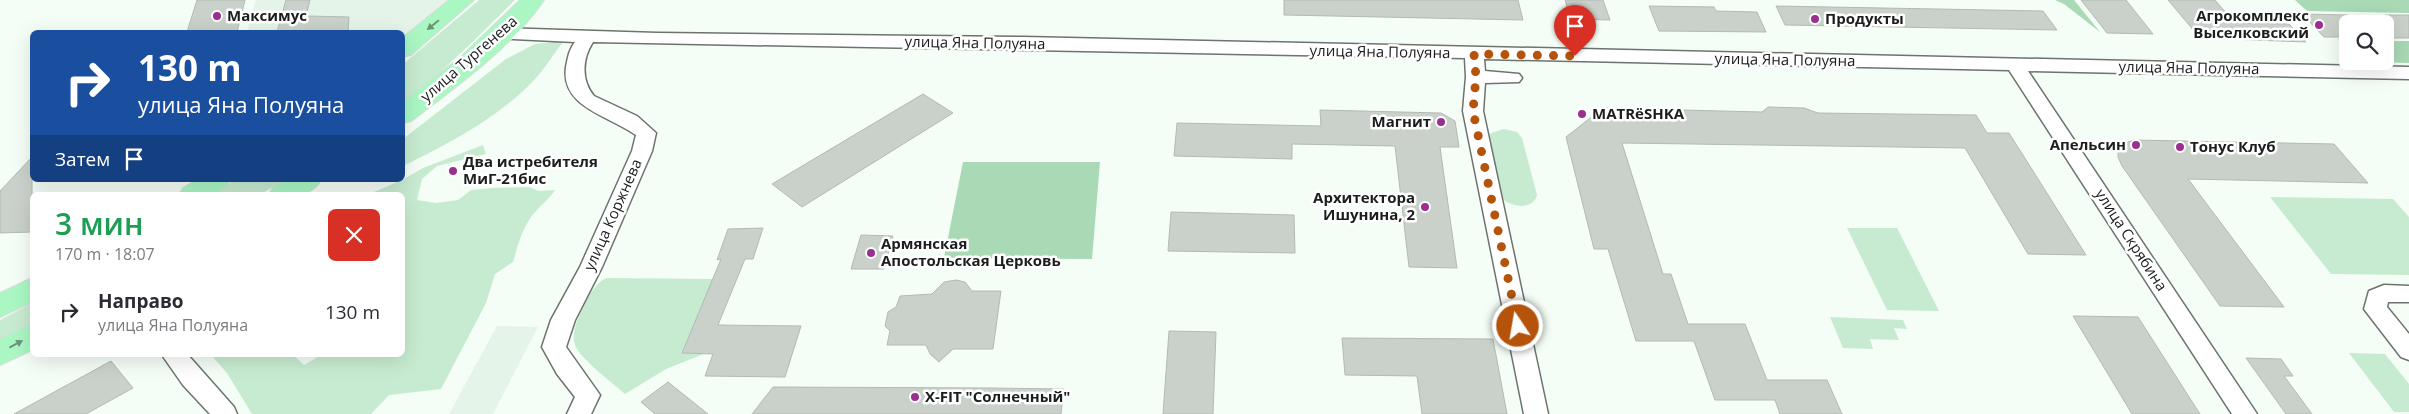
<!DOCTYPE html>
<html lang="ru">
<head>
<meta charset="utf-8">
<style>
  :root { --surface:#fff; --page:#f2f2f3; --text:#2b2b33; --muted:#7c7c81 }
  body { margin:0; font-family:"Open Sans",sans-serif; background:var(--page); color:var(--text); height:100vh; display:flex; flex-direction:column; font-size:19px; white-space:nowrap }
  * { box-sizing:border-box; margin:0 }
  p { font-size:16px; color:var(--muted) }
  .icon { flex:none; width:28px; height:28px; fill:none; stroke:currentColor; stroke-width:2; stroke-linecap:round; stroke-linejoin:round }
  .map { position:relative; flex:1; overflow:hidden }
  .sheet { position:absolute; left:30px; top:192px; width:375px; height:165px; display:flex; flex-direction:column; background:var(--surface); border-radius:8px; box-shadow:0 5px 20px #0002 }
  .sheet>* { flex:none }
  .top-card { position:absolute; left:30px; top:30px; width:375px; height:152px; border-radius:8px; box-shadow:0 5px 20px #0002; background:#1a4fa0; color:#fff; overflow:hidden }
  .fabs { position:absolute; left:2339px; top:15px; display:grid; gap:10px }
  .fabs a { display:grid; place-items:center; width:55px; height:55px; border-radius:8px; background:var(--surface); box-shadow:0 5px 20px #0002; font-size:25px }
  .pin { position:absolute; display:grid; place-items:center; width:42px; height:42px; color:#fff; margin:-51px -21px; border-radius:50% 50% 50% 0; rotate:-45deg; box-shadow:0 0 5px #0007 }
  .pin .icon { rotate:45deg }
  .me { position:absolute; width:55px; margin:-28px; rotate:348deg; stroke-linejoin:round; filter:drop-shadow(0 0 4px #0008) }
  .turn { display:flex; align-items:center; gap:18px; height:105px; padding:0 25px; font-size:22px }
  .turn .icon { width:65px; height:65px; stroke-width:2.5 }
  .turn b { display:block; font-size:35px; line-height:42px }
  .then { display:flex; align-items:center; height:48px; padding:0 25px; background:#0003; gap:10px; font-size:19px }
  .round { display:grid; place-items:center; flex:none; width:52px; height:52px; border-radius:8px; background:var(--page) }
  .head { display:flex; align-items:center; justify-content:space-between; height:85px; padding:0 25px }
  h1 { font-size:30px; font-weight:600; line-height:38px; color:#1e9e55 }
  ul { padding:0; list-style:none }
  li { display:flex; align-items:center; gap:15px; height:70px; padding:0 25px }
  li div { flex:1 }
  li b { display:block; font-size:19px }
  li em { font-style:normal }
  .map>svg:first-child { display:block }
  .built { fill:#e5f4e8 }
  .green { fill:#c7ebd0 }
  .forest { fill:#a9d9b5 }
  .building { fill:#c9d1ca; stroke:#b2bab4 }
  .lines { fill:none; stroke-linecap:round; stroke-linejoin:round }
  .minor-casing { stroke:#6c746e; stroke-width:3 }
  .primary-casing { stroke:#dbdbdb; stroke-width:2 }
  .minor { fill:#fff; fill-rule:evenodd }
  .primary { fill:#aaf7c4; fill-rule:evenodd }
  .oneway { fill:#6a9578 }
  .route { stroke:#b45309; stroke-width:9; stroke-dasharray:0 16.2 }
  .poi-dot { fill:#9b2f90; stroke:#fff; stroke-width:2 }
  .labels { text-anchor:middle; stroke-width:5; stroke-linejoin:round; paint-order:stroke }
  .poi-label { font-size:15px; font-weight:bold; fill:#1b1e1c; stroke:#fff; text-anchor:start }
  .street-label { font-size:15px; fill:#1b1e1c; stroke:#fff }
</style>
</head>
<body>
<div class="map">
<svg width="2409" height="414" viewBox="0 0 2409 414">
  <rect width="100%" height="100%" fill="#f4fdf6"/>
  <path class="built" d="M 256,0 L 447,0 L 403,36 L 402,32 L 247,32 Z
    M 497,326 L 538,327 L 493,414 L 449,414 Z"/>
  <path class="green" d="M 479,0 L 515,0 C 479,36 443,72 403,102 L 402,65 Z
    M 564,41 C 554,53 546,67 536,78 C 500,117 450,143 403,166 L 403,148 L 405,146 L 403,139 L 506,59 L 535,44 Z
    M 1504,129 L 1517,132 L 1522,138 L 1537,195 C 1533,211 1510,207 1502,198 L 1489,137 L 1491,133 Z
    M 483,145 L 486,154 L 437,166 L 422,179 L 417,200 L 436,203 L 458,200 L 471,190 L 493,188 L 529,187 L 539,191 L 555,190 C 549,199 543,203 536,211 C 523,225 518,244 513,262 L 495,274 L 486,303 L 441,389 L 389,395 L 371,414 L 252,414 L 227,373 L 211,355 L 293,355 L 304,365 L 321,355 L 402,355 L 402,195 L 367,195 L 402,180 L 423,168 Z
    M 235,180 L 286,180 L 259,195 L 211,195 Z
    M 2270,197 L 2393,199 L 2409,217 L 2409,275 L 2331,274 Z
    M 1847,228 L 1897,228 L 1939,311 L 1887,310 Z
    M 606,278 L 713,279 L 682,352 L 706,353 L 666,369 L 625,394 C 613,383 580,359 575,345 C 571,332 578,319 583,308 C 589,295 594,285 606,278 Z
    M 32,303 L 32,324 L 0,341 L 0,320 Z
    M 1830,317 L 1903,320 L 1907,329 L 1894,328 L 1899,340 L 1870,339 L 1873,349 L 1843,348 Z
    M 2349,353 L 2385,354 L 2409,384 L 2409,412 L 2394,412 Z"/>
  <path class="forest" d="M 2055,0 L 2074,0 L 2100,32 L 2064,4 Z
    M 2295,0 L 2409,0 L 2409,13 L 2307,11 Z
    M 2338,39 L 2347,40 L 2348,61 L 2385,61 L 2385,41 L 2409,41 L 2409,63 L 2342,61 L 2346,50 Z
    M 963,162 L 1100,162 L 1092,259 L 944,258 Z"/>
  <path class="building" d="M 197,0 L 245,0 L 237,32 L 187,32 Z
    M 286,0 L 310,0 L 306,16 L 349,17 L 348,32 L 277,32 Z
    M 1284,0 L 1518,0 L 1523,20 L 1284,15 Z
    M 1565,0 L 1603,0 L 1610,20 L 1571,19 Z
    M 2081,0 L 2126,0 L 2153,34 L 2107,33 Z
    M 2168,0 L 2215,0 L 2235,23 L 2289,24 L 2306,42 L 2200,38 Z
    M 1649,6 L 1714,7 L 1716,11 L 1757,12 L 1766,32 L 1659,31 Z
    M 1776,6 L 2043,11 L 2057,30 L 1785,25 Z
    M 2302,14 L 2348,15 L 2348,37 L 2324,37 Z
    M 2385,15 L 2409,15 L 2409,38 L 2385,38 Z
    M 923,94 L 953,113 L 802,207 L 772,184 Z
    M 1768,107 L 1804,108 L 1818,113 L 1976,115 L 1987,133 L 2009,133 L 2086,255 L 2028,254 L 1965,148 L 1622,143 L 1663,274 L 1671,274 L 1688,324 L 1745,324 L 1767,380 L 1827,380 L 1842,414 L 1780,414 L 1775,400 L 1715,400 L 1694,341 L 1636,341 L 1608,249 L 1594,249 L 1566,137 L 1603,108 L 1762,112 Z
    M 1320,110 L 1441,113 L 1455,121 L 1459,147 L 1440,147 L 1457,268 L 1409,267 L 1395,146 L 1292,144 L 1292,159 L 1174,156 L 1177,123 L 1321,126 Z
    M 2134,140 L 2334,144 L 2368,183 L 2188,179 L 2284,307 L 2220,306 L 2122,166 L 2118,157 L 2118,149 L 2122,144 Z
    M 32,157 L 32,232 L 0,233 L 0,191 Z
    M 1171,212 L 1294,215 L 1295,253 L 1168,251 Z
    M 763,228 L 753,259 L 745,259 L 718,325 L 801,326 L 785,377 L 705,376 L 713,354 L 682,353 L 721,259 L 717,260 L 728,229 Z
    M 861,235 L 893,236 L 884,269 L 851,269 Z
    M 956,280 L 965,282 L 972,291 L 1001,291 L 993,349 L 953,349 L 939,362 L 930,354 L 926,345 L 887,345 L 890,331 L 885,326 L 888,312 L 896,307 L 900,296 L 932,294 L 944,282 Z
    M 2073,316 L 2138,317 L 2200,414 L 2132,414 Z
    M 1169,331 L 1216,332 L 1213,414 L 1163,414 Z
    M 1342,338 L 1493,339 L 1507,414 L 1422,414 L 1417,376 L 1345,375 Z
    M 2246,358 L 2281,359 L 2293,376 L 2284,376 L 2312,414 L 2286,414 Z
    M 111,361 L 133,388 L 86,414 L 14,414 Z
    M 668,382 L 708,414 L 655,414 L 641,402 Z
    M 773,387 L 989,388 L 1064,389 L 1061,414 L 752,414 Z"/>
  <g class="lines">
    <g class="minor-casing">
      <path id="minor" d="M 500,28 L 657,33 L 1023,37 L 2409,67 L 2409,79 L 2028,71 L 2257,414 L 2232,414 L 2009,70 L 1484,59 L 1485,71 L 1519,74 L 1522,78 L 1519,82 L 1485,83 L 1483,111 L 1548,414 L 1524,414 L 1463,111 L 1466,77 L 1465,58 L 593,42 C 582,59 581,80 594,96 L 637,116 L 656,133 L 652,151 L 602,267 L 575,320 L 566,347 L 600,395 L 591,414 L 567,414 L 575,397 L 557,374 L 542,347 L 551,320 L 580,267 L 632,151 L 636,135 C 610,116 560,107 566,67 C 568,57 569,50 575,42 L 494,38 L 491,34 L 494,30 Z
        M 2384,285 L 2409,286 L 2409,302 L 2388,302 L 2387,307 L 2409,334 L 2409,360 L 2401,357 L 2364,309 L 2369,291 Z
        M 162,355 L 188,355 L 234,407 L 237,414 L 210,414 L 183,385 Z"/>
    </g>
    <g class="primary-casing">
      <path id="primary" d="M 449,0 L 474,0 L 411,55 L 402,57 L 402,38 Z
        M 520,0 L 544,0 C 512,47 456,87 411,121 L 402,123 L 402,102 L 462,56 Z
        M 197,180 L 230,180 C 219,199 199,195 179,195 L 183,188 Z
        M 288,180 L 321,180 C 310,199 289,195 269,195 L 273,188 Z
        M 32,278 L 32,302 L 0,317 L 0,293 Z
        M 32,324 L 32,350 L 0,365 L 0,339 Z"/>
    </g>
    <use href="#minor" class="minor"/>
    <use href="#primary" class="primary"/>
  </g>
  <defs><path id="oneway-solid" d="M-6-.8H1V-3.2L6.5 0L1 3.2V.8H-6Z" transform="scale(1.25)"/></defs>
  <g class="oneway">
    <use href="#oneway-solid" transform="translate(433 25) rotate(141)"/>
    <use href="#oneway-solid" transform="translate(16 344) rotate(-28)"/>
  </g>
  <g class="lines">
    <path class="route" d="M 1518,326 L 1473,111 L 1476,77 L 1474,54 L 1575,56"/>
  </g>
  <g class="poi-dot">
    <circle cx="217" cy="16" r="5"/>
    <circle cx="1815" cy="19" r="5"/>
    <circle cx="2319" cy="25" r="5"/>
    <circle cx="1582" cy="114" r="5"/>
    <circle cx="1441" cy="122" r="5"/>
    <circle cx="2136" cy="145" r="5"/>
    <circle cx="2180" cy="147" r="5"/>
    <circle cx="453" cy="171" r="5"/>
    <circle cx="1425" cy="207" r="5"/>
    <circle cx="871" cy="253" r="5"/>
    <circle cx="915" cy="397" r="5"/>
  </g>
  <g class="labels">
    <g class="poi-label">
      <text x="227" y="21">Максимус</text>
      <text x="2309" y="21" text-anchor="end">Агрокомплекс<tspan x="2309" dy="17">Выселковский</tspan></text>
      <text x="1825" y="24">Продукты</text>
      <text x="1592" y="119">MATRёSHKA</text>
      <text x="1431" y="127" text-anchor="end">Магнит</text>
      <text x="2126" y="150" text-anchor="end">Апельсин</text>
      <text x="2190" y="152">Тонус Клуб</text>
      <text x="463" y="167">Два истребителя<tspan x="463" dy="17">МиГ-21бис</tspan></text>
      <text x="1415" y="203" text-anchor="end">Архитектора<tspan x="1415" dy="17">Ишунина, 2</tspan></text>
      <text x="881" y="249">Армянская<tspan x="881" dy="17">Апостольская Церковь</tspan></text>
      <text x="925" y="402">X-FIT "Солнечный"</text>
    </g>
    <g class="street-label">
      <text transform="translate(975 43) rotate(1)" y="5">улица Яна Полуяна</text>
      <text transform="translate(1380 52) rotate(1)" y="5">улица Яна Полуяна</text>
      <text transform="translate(469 59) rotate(-41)" y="5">улица Тургенева</text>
      <text transform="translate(1785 60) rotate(1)" y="5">улица Яна Полуяна</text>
      <text transform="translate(2189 68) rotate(1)" y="5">улица Яна Полуяна</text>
      <text transform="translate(613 215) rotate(-66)" y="5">улица Коржнева</text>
      <text transform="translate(2131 240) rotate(57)" y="5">улица Скрябина</text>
    </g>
  </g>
</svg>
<div class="fabs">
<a><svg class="icon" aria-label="search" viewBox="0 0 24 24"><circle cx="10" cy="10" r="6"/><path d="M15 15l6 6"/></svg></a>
</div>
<div class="pin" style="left:1575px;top:56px;background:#d93025"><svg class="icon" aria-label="arrive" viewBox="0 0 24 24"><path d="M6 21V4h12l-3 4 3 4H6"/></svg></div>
<svg class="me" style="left:1518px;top:326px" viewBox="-20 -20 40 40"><circle r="17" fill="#b45309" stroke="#fff" stroke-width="3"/><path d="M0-11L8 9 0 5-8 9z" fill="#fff"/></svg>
<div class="top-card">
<div class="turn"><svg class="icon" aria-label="right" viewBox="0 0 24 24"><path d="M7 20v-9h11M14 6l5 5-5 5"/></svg><div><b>130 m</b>улица Яна Полуяна</div></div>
<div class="then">Затем<svg class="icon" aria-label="arrive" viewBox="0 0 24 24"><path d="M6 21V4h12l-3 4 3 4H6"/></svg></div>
</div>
<section class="sheet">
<div class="head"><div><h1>3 мин</h1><p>170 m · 18:07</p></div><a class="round" style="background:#d93025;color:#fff"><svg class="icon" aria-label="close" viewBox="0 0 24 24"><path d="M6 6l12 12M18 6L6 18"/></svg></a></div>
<ul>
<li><svg class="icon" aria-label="right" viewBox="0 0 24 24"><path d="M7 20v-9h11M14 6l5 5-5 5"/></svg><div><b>Направо</b><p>улица Яна Полуяна</p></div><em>130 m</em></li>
</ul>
</section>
</div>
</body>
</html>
